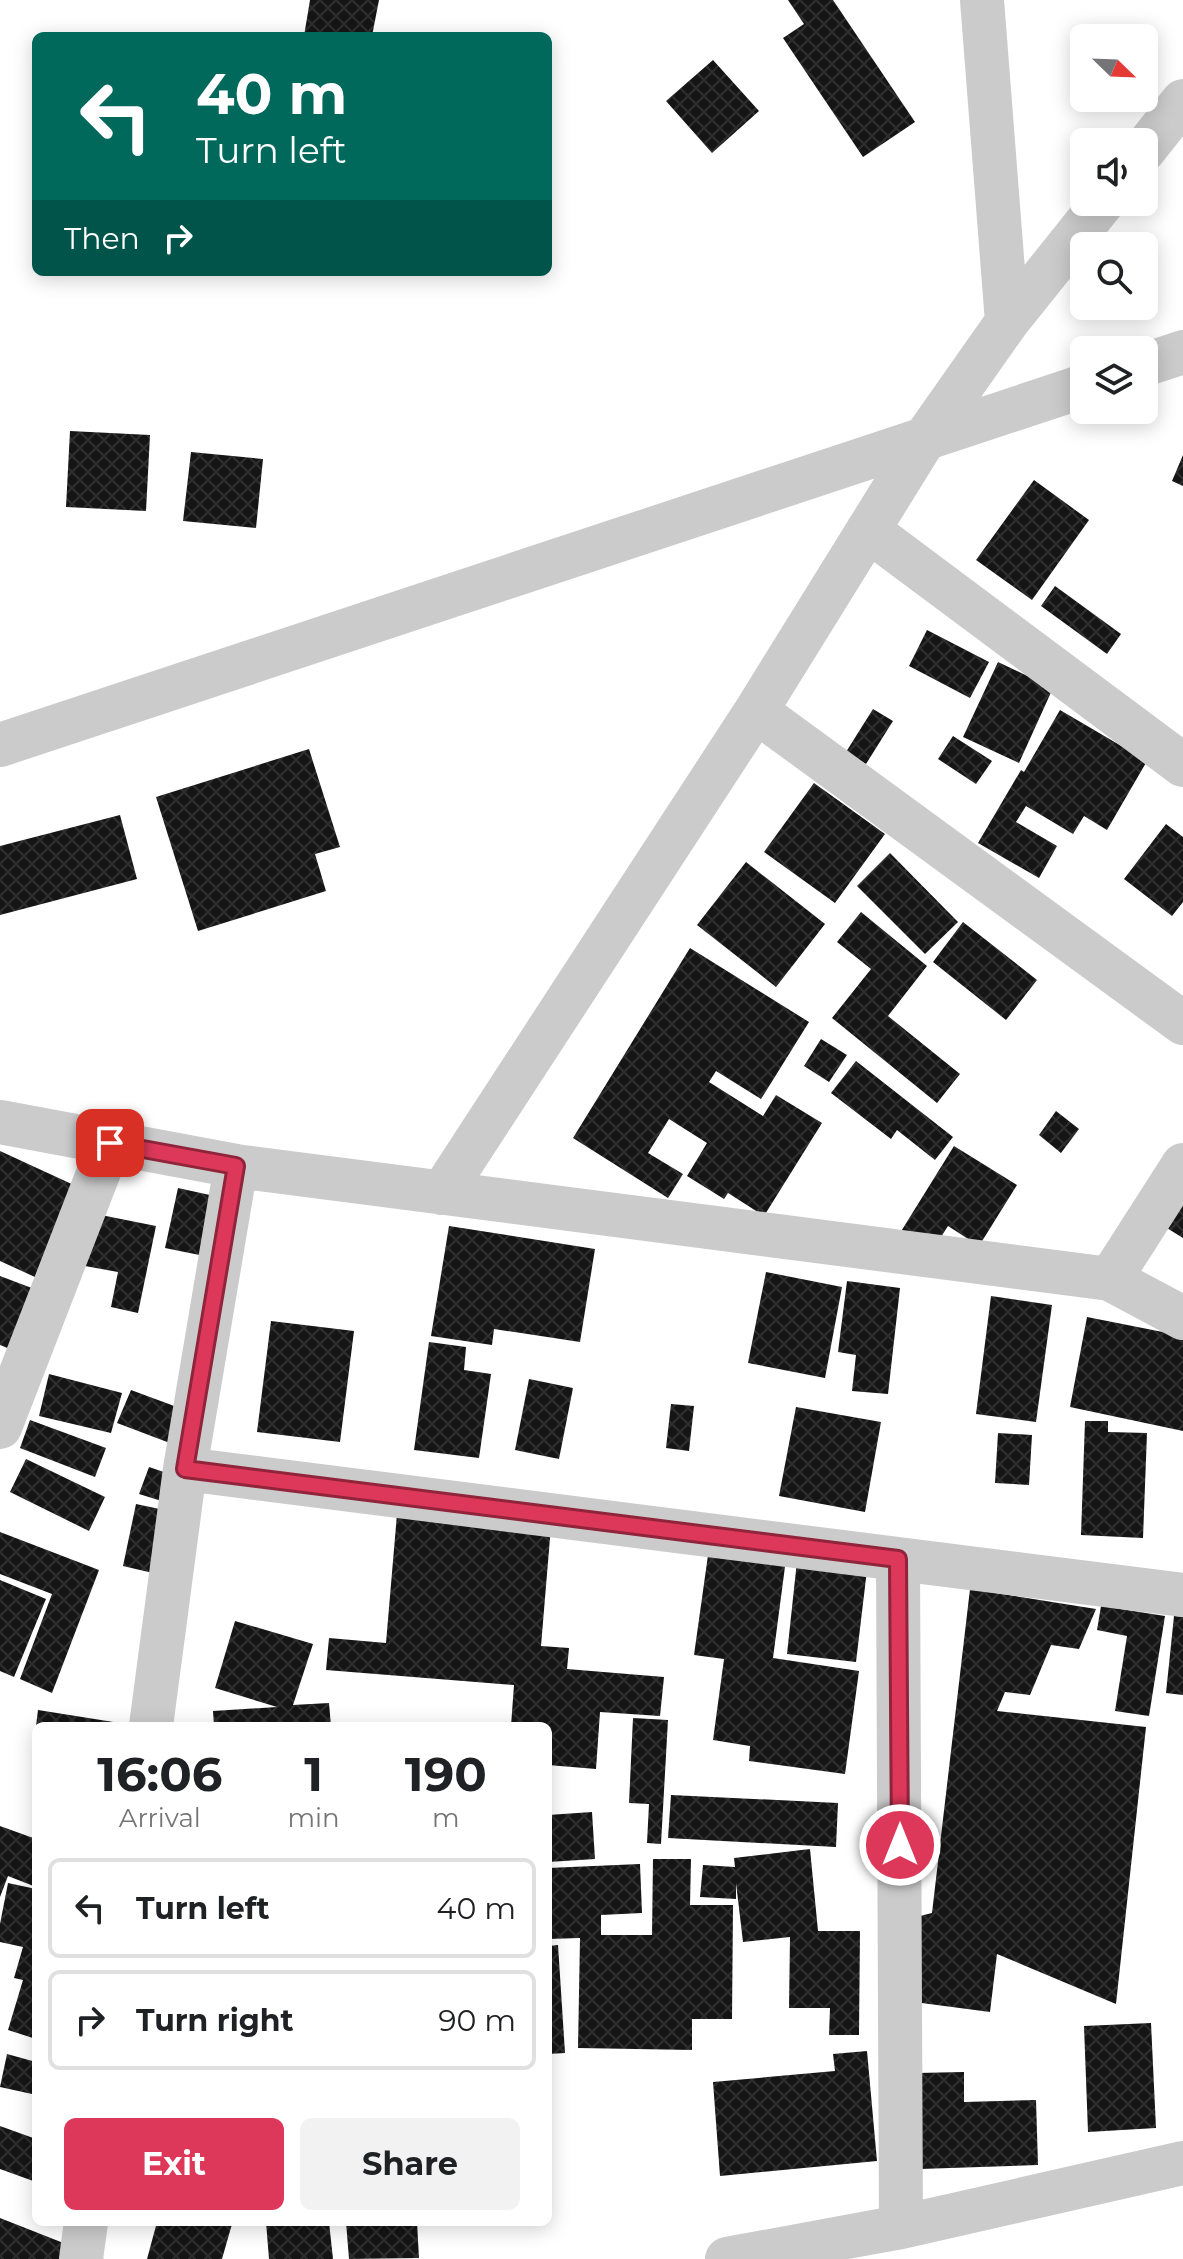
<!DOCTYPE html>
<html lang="en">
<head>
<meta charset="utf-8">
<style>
  :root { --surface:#fff; --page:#f2f2f2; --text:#202124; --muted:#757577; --line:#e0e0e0; --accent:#dd385a }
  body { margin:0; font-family:Montserrat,sans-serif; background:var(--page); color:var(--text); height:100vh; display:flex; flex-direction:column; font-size:30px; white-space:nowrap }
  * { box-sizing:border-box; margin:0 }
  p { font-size:26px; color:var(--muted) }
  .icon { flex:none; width:44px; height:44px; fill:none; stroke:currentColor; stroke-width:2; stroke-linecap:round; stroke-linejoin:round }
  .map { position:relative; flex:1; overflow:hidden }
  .drawer { position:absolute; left:32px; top:1722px; width:520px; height:504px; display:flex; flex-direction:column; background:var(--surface); border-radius:12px; box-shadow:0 4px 20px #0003 }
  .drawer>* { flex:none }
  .banner { position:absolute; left:32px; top:32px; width:520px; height:244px; border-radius:12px; box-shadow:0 4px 20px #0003; background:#00695c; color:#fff; overflow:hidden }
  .needle { width:52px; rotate:113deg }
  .buttons { position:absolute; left:1070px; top:24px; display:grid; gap:16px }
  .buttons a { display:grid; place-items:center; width:88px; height:88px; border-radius:12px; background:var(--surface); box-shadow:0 4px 20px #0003; font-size:40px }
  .pin { position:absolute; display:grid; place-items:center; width:68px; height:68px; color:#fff; margin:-34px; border-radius:16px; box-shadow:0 4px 12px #0006 }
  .me { position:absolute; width:88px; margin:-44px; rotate:0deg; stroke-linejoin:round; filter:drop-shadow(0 0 6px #0008) }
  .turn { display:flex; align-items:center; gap:28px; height:168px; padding:0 32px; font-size:36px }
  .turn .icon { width:104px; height:104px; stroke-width:2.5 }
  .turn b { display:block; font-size:56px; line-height:68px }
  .then { display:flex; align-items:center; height:76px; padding:0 32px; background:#0003; gap:16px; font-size:30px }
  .eta { display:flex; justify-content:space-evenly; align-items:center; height:136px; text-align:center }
  .eta b { font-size:48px; font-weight:700; line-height:56px }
  .button { display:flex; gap:16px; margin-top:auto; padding:16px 32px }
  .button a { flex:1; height:92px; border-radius:12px; background:var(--accent); color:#fff; font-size:32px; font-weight:700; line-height:92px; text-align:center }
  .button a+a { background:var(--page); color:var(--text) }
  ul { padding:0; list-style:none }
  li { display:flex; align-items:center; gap:24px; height:100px; margin:0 16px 12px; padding:0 16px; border:4px solid var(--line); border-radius:12px }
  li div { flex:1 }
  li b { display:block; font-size:30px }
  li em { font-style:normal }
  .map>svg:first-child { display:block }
  .building { fill:url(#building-cross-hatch) }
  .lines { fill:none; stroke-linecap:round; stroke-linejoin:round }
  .minor { stroke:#cbcbcb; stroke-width:44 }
  .route-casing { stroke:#90243a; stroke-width:20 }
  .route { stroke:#dd385a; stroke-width:14 }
</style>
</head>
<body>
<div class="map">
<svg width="1183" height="2259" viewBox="0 0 1183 2259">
  <defs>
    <pattern id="building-cross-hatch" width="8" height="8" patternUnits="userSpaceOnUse" patternTransform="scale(2)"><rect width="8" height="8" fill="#151515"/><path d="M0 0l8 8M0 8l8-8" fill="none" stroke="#2f2f2f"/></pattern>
  </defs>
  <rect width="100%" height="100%" fill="#fff"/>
  <path class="building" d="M 310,0 L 379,0 L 372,36 L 304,36 Z
    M 788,0 L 833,0 L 915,122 L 863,157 L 783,38 L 804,24 Z
    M 713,60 L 759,111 L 712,153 L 666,101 Z
    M 70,431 L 150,435 L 146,511 L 66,507 Z
    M 191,452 L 263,459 L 256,528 L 183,521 Z
    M 1183,455 L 1183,486 L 1172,481 Z
    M 1034,480 L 1089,520 L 1032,600 L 976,560 Z
    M 1055,586 L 1121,634 L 1107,654 L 1041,606 Z
    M 927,630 L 989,662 L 970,698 L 909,666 Z
    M 998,662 L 1053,688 L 1019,763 L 963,737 Z
    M 873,709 L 893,721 L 866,764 L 846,752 Z
    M 1060,710 L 1147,761 L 1107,830 L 1084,816 L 1073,834 L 1026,806 L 1016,822 L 1057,846 L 1039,878 L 978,843 L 1021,770 L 1024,772 Z
    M 953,736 L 992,761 L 976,784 L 938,759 Z
    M 309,749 L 340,847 L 315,854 L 326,891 L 198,931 L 156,797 Z
    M 814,783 L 885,834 L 835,903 L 764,852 Z
    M 120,815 L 137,879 L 0,915 L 0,846 Z
    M 1166,824 L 1183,837 L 1183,902 L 1172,916 L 1124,879 Z
    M 890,853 L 958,922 L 925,954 L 857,886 Z
    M 746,862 L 825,924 L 776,987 L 697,925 Z
    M 861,912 L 927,966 L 888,1016 L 960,1074 L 937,1103 L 832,1018 L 871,969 L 837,942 Z
    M 963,922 L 1037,980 L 1006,1020 L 933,962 Z
    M 690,948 L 809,1022 L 761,1099 L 716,1071 L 709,1082 L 763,1116 L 776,1095 L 822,1123 L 764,1216 L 728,1193 L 724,1199 L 687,1176 L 707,1143 L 669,1119 L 648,1153 L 683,1174 L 668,1198 L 573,1138 Z
    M 821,1039 L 847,1055 L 829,1082 L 804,1066 Z
    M 856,1061 L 953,1137 L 935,1160 L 897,1130 L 891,1139 L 831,1093 Z
    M 1056,1111 L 1079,1129 L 1061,1153 L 1039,1135 Z
    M 954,1146 L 1017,1185 L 979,1246 L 948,1226 L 931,1253 L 900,1233 Z
    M 0,1151 L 89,1192 L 48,1283 L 0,1261 Z
    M 1183,1162 L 1183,1238 L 1149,1217 Z
    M 178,1188 L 237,1201 L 224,1260 L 165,1248 Z
    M 96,1214 L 156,1226 L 138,1313 L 111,1307 L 118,1272 L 85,1266 Z
    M 449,1226 L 595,1249 L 580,1342 L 494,1329 L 492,1345 L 431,1336 Z
    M 766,1272 L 842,1287 L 825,1378 L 748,1363 Z
    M 0,1276 L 53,1296 L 30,1357 L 0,1345 Z
    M 847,1281 L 900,1288 L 888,1394 L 852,1391 L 856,1355 L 838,1352 Z
    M 991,1296 L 1052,1305 L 1036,1422 L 976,1414 Z
    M 1087,1317 L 1183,1336 L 1183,1431 L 1070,1407 Z
    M 271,1321 L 354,1331 L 340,1442 L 257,1432 Z
    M 429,1342 L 466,1347 L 464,1370 L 491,1374 L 479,1458 L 414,1450 Z
    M 49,1374 L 122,1393 L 111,1433 L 39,1416 Z
    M 529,1379 L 573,1388 L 559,1459 L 515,1450 Z
    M 131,1390 L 204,1417 L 191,1451 L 117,1423 Z
    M 671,1404 L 694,1406 L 689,1451 L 666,1448 Z
    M 796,1407 L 881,1422 L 865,1512 L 779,1496 Z
    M 30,1420 L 106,1448 L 95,1477 L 20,1448 Z
    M 1085,1421 L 1108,1421 L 1108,1432 L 1147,1433 L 1143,1538 L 1081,1535 Z
    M 998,1433 L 1032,1435 L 1029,1485 L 995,1483 Z
    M 26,1459 L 105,1497 L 89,1531 L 10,1492 Z
    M 149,1467 L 176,1476 L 168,1503 L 139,1494 Z
    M 136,1504 L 188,1515 L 174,1578 L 123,1566 Z
    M 397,1514 L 551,1526 L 541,1646 L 569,1648 L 567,1669 L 664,1677 L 660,1716 L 600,1712 L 596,1769 L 548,1765 L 548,1726 L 511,1726 L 514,1685 L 326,1670 L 329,1638 L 386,1643 Z
    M 0,1532 L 99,1570 L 52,1693 L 20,1679 L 52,1594 L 0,1574 Z
    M 709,1548 L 786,1559 L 773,1658 L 859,1671 L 845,1774 L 749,1761 L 750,1746 L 713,1740 L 724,1659 L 694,1655 Z
    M 797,1561 L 867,1570 L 856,1662 L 787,1654 Z
    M 0,1580 L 46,1599 L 14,1677 L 0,1671 Z
    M 970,1589 L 1096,1609 L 1079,1649 L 1051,1645 L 1030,1695 L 1005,1692 L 997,1711 L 1146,1727 L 1116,2004 L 997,1954 L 990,2012 L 914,2002 L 908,1919 L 932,1913 Z
    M 1101,1606 L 1165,1616 L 1149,1716 L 1115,1711 L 1127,1636 L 1097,1630 Z
    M 1174,1616 L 1183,1617 L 1183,1695 L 1166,1693 Z
    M 235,1621 L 313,1644 L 293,1705 L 329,1703 L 331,1726 L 214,1726 L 213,1711 L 277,1707 L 215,1688 Z
    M 38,1710 L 126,1724 L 126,1726 L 36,1726 Z
    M 633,1718 L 668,1720 L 661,1844 L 647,1843 L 649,1804 L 629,1803 Z
    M 671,1795 L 838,1803 L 836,1847 L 668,1838 Z
    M 592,1812 L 595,1859 L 548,1862 L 548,1815 Z
    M 0,1826 L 36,1839 L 36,1887 L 8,1876 L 0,1897 Z
    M 810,1849 L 818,1931 L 860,1931 L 859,2035 L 829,2035 L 830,2008 L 789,2008 L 790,1937 L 743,1942 L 736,1883 L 736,1899 L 700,1897 L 703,1865 L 735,1867 L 734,1858 Z
    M 653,1859 L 691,1859 L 690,1905 L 733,1905 L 732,2019 L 692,2019 L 692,2050 L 578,2048 L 580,1938 L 548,1939 L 548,1868 L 640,1864 L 642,1913 L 601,1915 L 601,1935 L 652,1935 Z
    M 8,1883 L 36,1889 L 36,1920 L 33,1937 L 36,1938 L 36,2039 L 8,2030 L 23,1980 L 14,1978 L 23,1947 L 0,1942 L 0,1924 Z
    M 558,1945 L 565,2053 L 548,2054 L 548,1946 Z
    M 1151,2023 L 1156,2128 L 1088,2132 L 1084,2026 Z
    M 867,2051 L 877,2161 L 720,2176 L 713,2082 L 835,2071 L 833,2054 Z
    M 7,2054 L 36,2062 L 36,2084 L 32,2094 L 0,2087 Z
    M 964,2072 L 964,2102 L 1036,2100 L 1038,2165 L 920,2169 L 917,2073 Z
    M 0,2126 L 36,2139 L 36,2182 L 0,2169 Z
    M 0,2218 L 104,2259 L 0,2259 Z
    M 157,2222 L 232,2224 L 222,2259 L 147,2259 Z
    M 266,2222 L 329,2222 L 333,2259 L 269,2259 Z
    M 346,2222 L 417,2222 L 419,2258 L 349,2259 Z"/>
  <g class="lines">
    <path class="minor" d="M 982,0 L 1007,322
      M 1144,150 L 1183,101
      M 1144,365 L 1183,352
      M 868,530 L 1183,765
      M 756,711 L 1183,1023
      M 0,745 L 1084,386
      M 0,1122 L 236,1166 L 1110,1279 L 1183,1318
      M 442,1193 L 756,711 L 924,440 L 1007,322 L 1103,202
      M 1110,1279 L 1183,1165
      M 0,1427 L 110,1143
      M 185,1469 L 1183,1595
      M 898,1559 L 901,2227
      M 151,1726 L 185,1469 L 236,1166
      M 81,2259 L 86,2222
      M 727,2259 L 901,2227 L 1183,2163"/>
  </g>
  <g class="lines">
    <g class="route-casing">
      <path id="route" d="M 110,1143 L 236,1166 L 185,1469 L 898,1559 L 900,1845"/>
    </g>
    <use href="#route" class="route"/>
  </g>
</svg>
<div class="buttons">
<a><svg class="needle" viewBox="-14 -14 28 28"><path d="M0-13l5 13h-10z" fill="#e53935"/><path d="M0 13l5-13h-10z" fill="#757577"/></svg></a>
<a><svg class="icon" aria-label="sound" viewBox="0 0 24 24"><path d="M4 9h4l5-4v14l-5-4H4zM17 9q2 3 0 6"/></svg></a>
<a><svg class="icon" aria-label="search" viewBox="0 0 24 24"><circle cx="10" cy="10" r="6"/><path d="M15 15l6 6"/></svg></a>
<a><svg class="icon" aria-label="layers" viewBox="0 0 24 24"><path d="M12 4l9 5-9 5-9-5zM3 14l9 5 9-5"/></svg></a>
</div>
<div class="pin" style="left:110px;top:1143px;background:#d93025"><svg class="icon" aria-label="arrive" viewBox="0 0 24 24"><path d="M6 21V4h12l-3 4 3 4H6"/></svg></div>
<svg class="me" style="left:900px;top:1845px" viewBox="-20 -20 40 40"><circle r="17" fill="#dd385a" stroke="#fff" stroke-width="3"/><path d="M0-11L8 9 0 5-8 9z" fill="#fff"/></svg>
<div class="banner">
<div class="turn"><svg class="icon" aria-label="left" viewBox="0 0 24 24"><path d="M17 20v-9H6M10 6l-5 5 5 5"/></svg><div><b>40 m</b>Turn left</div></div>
<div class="then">Then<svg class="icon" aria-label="right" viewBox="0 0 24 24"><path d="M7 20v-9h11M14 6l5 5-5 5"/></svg></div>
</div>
<section class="drawer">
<div class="eta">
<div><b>16:06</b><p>Arrival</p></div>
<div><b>1</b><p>min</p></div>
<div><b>190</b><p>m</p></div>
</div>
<ul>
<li><svg class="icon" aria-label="left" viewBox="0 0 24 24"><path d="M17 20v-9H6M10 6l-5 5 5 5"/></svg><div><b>Turn left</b></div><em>40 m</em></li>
<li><svg class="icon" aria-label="right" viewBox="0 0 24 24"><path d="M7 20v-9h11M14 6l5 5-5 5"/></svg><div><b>Turn right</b></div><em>90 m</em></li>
</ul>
<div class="button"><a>Exit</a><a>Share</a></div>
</section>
</div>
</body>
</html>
